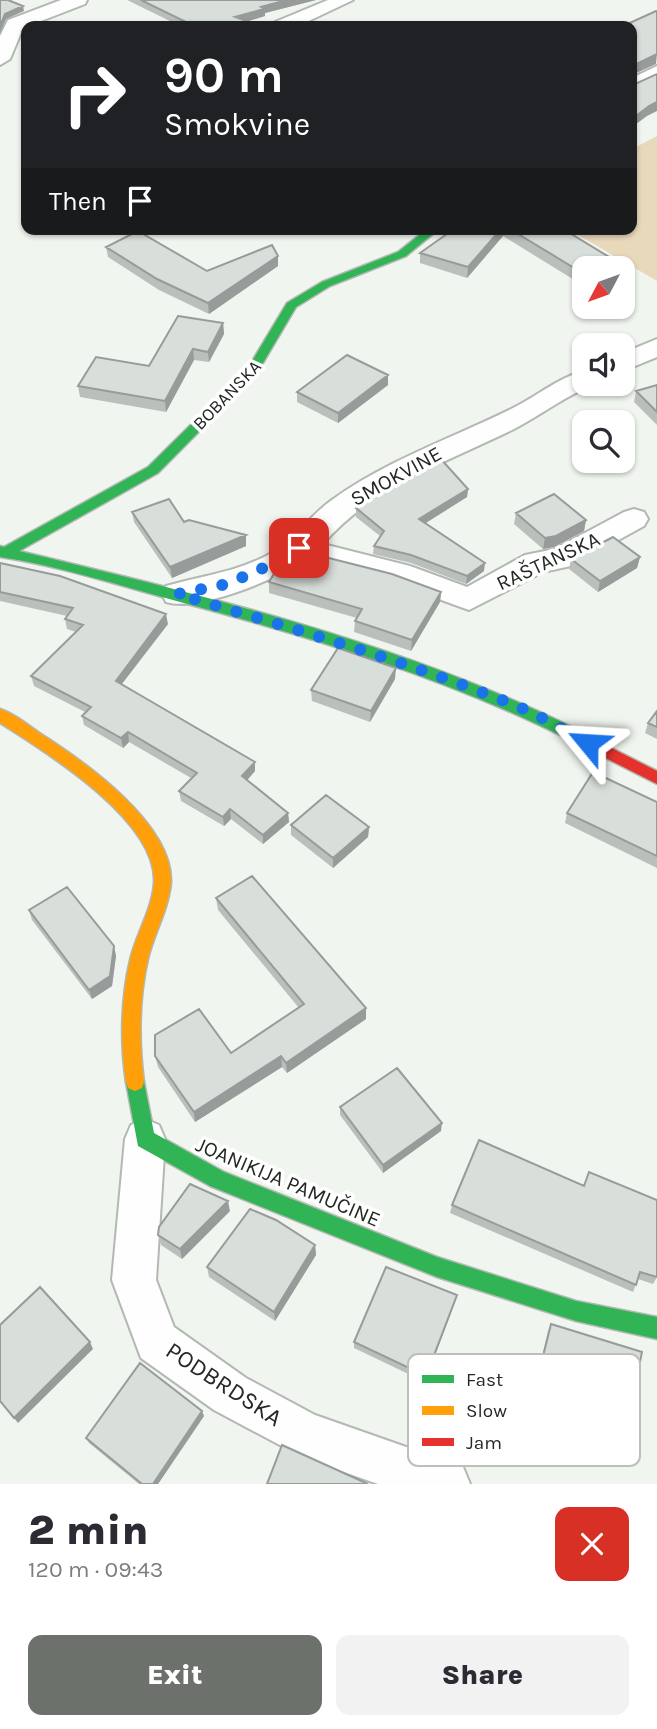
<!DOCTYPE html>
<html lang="en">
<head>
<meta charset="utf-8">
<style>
  :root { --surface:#fff; --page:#f2f2f3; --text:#2b2b33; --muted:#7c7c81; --accent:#6c716b }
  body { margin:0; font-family:Karla,sans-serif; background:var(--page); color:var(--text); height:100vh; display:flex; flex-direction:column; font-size:26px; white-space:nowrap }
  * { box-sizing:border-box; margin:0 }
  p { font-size:23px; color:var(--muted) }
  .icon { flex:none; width:38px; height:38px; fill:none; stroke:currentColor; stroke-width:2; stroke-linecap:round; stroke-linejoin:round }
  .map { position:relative; height:1484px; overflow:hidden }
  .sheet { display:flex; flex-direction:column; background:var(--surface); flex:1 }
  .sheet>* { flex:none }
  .banner { position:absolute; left:21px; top:21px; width:616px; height:214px; border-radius:14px; box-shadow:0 2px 5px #0004; background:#202124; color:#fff; overflow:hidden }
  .needle { width:46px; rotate:229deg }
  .fabs { position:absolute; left:572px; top:256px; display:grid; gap:14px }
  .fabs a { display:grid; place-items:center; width:63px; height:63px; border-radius:14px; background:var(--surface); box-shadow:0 2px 5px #0004; font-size:35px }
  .pin { position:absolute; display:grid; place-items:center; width:60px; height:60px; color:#fff; margin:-30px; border-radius:14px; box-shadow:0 4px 10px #0006 }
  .me { position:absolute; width:77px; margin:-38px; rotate:297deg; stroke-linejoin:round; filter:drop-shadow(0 0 5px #0008) }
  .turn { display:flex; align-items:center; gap:24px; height:147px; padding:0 28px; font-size:32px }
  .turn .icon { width:91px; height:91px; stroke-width:2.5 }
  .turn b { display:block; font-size:49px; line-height:60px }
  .then { display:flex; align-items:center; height:66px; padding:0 28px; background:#0003; gap:14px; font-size:26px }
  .round { display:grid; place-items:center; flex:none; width:74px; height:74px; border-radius:14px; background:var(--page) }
  .summary { display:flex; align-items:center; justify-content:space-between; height:119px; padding:0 28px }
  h1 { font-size:42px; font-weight:800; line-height:52px }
  .primary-button { display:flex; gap:14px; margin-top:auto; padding:14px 28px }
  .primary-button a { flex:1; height:80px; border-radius:14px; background:var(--accent); color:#fff; font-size:28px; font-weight:800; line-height:80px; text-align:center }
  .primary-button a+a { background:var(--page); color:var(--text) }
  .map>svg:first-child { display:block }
  .green { fill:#e9d9bb }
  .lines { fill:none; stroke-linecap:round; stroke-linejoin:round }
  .street-casing { stroke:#b4b8b3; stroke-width:4 }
  .fast-casing { stroke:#b4b8b3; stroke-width:3 }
  .slow-casing { stroke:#b4b8b3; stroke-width:3 }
  .jam-casing { stroke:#b4b8b3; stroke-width:3 }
  .street { fill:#fdfefd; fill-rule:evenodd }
  .fast { fill:#30b455; fill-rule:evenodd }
  .slow { fill:#ff9f0a; fill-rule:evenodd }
  .jam { fill:#e5322d; fill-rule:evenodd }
  .wall { fill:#babfbb }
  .shaded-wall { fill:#979b99 }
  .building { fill:#d8deda; stroke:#979b99; stroke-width:2 }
  .route { stroke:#1a73e8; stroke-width:12; stroke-dasharray:0 21.6 }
  .labels { text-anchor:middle; stroke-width:7; stroke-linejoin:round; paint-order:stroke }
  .far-street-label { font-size:18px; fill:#252924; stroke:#fff }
  .street-label { font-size:21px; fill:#252924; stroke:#fff }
  .near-street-label { font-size:24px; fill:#252924; stroke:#fff }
  .key { fill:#fff; stroke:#bebfbd; stroke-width:2 }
  .key-label { font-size:19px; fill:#252924 }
</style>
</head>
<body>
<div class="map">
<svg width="657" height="1484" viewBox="0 0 657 1484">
  <rect width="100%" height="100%" fill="#f0f6ef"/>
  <path class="green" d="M 657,136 L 657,281 L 568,229 L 632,229 L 632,149 Z"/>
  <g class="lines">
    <g class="street-casing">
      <path id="street" d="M 61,0 L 87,0 L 85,4 L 23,28 L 10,59 L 0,65 L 0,36 L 8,20 Z
        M 328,0 L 353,0 L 298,26 L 272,26 L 275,22 Z
        M 657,66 L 657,80 L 632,92 L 632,78 Z
        M 657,339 L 657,357 L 623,371 L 623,353 Z
        M 584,371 L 584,383 L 593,385 C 565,396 541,415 514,429 C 447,462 373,486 323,544 L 410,566 L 467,587 L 525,555 L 555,549 L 624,512 L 634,509 L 644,512 L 648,519 L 644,526 L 571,566 L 543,572 L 469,610 L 392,582 L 305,560 C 277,579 200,612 166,602 L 162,594 L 166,586 C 201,576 236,572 268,555 C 294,541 308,517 332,500 C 387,460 453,438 513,408 C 537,396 558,378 584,371 Z
        M 145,1119 L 159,1125 L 165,1139 L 156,1280 L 174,1327 L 246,1378 L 315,1415 L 463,1467 L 470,1484 L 378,1484 L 304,1458 L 214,1410 L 141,1358 L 112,1280 L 125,1139 L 131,1125 Z"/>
    </g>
    <g class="fast-casing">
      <path id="fast" d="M 427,229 L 439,229 L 406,256 L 330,286 L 296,307 L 257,373 L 158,473 L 19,551 C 207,596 401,643 576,729 L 578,733 L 576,737 L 564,737 C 443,677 311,637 180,602 C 121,586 60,566 0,557 L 0,546 L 4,547 L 148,467 L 248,368 L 287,303 L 322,282 L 398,252 Z
        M 135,1073 L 142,1076 L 144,1082 L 154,1133 L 224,1172 L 437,1257 L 576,1301 L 657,1317 L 657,1339 L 576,1321 L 437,1277 L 210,1186 L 138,1146 L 126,1082 L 128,1076 Z"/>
    </g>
    <g class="slow-casing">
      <path id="slow" d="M 0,709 C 15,714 28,725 41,734 C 85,762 173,824 171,882 C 169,909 154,933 148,959 C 139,998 139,1043 144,1082 L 142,1088 L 135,1091 L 128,1088 L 126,1082 C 120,1043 121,998 130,960 C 136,934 152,910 154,883 C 158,821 46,752 0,723 Z"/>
    </g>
    <g class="jam-casing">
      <path id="jam" d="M 570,727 L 657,771 L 657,784 L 564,737 L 562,733 L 564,729 Z"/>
    </g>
    <use href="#street" class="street"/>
    <use href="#fast" class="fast"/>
    <use href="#slow" class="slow"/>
    <use href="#jam" class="jam"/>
  </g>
  <path class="wall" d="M 127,0 L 316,0 L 265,13 L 265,16 L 247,21 L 260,26 L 180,26 Z
    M 454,229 L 563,229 L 624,266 L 623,274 L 623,268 L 584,268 L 584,286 L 503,236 L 467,278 L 420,263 L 420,253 Z
    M 106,247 L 207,271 L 278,266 L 209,314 L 159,290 L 108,257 Z
    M 223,323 L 224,334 L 209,362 L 194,360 L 166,412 L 80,397 L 78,386 L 149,366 Z
    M 388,375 L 388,385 L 338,423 L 297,402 L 297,392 Z
    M 657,385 L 657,425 L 634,402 L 636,391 Z
    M 468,489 L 467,497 L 425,523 L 484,571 L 466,584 L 411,563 L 373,554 L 374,546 L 380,536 L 356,517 L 356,508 Z
    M 132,512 L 246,535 L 246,546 L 172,578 L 134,522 Z
    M 516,513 L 586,520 L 584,531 L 554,547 L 543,549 L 514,524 Z
    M 640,557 L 637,568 L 598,592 L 569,569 L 571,559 Z
    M 0,563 L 168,624 L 122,684 L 255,771 L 247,780 L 288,813 L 289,822 L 263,844 L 231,819 L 224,826 L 181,801 L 179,791 L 191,778 L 129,742 L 123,748 L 84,725 L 82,716 L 85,712 L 34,686 L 31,676 L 76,632 L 67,629 L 65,619 L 67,616 L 0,601 Z
    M 269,582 L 441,592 L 440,602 L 411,651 L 354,632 L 355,621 L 357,618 L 269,593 Z
    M 395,679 L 370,722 L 312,701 L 311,690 Z
    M 657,711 L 657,739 L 645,733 L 648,723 Z
    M 657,802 L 657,868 L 565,823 L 567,813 Z
    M 291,825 L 369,827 L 368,837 L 333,868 L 291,835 Z
    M 216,898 L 366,1008 L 366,1019 L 287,1073 L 282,1067 L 195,1122 L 158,1067 L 155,1056 L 231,1053 L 299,1008 L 218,910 Z
    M 29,910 L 114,946 L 116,956 L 112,986 L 92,999 L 32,920 Z
    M 340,1107 L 441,1131 L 383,1173 L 340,1115 Z
    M 452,1205 L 657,1277 L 653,1284 L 638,1279 L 633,1292 L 450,1213 Z
    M 230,1211 L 182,1259 L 161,1245 L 158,1235 Z
    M 315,1245 L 316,1255 L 275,1321 L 209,1277 L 207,1267 Z
    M 457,1295 L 455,1302 L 425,1382 L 354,1348 L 354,1342 Z
    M 551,1324 L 625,1436 L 621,1441 L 530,1407 L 548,1331 Z
    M 204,1416 L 158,1484 L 139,1484 L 89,1443 L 86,1438 Z"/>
  <path class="shaded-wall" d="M 287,0 L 316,0 L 265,13 L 265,16 L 236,25 L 235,17 L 261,7 Z
    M 23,6 L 24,11 L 6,19 L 0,33 L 0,26 L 5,14 Z
    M 657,54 L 656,64 L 632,75 L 632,66 Z
    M 657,102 L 657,111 L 647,116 L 632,127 L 632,119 L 649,106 Z
    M 501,229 L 504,229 L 503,236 L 467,278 L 468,267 Z
    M 278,256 L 278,266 L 209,314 L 208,303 Z
    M 223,323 L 224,334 L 209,362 L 208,352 Z
    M 193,349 L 194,360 L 166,412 L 165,401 Z
    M 388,375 L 388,385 L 338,423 L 338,413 Z
    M 468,489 L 467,497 L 418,528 L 419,519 Z
    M 586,520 L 584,531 L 554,547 L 543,549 L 545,538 Z
    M 246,535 L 246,546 L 172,578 L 170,567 Z
    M 640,557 L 637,568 L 598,592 L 600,581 Z
    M 485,563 L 484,571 L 466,584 L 467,576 Z
    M 441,592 L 440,602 L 411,651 L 412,640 Z
    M 166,614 L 168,624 L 117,690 L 116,681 Z
    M 396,668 L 395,679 L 370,722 L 371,711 Z
    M 128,732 L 129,742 L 123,748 L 121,738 Z
    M 255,762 L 255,771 L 243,785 L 242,776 Z
    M 230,809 L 231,819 L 224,826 L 223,817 Z
    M 288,813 L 289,822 L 263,844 L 263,835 Z
    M 369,827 L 368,837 L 333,868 L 333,858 Z
    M 114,946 L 116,956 L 112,986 L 92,999 L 89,990 Z
    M 366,1008 L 366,1019 L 287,1073 L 286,1063 Z
    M 281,1056 L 282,1067 L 195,1122 L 194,1112 Z
    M 442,1123 L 441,1131 L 383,1173 L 383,1165 Z
    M 228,1201 L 230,1211 L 182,1259 L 180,1249 Z
    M 315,1245 L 316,1255 L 275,1321 L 274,1312 Z
    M 457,1295 L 455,1302 L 425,1382 L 426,1376 Z
    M 90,1342 L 93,1349 L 18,1423 L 14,1418 Z
    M 202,1411 L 204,1416 L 158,1484 L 153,1484 Z"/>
  <path class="building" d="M 0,0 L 8,0 L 23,6 L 5,14 L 0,26 Z
    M 141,0 L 287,0 L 261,7 L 264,9 L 235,17 L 260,26 L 194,26 Z
    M 656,11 L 657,11 L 657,54 L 632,66 L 633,85 L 657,74 L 657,102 L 649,106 L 632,119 L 632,26 L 623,26 Z
    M 454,229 L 501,229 L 468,267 L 420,253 Z
    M 510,229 L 563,229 L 624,266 L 621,268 L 584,268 L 584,274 Z
    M 138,231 L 207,271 L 272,245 L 278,256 L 208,303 L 157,279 L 106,247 Z
    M 178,316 L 223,323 L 208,352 L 193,349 L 165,401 L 78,386 L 96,357 L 149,366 Z
    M 347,355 L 388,375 L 338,413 L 297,392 Z
    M 657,385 L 657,412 L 636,391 Z
    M 440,458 L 468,489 L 419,519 L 485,563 L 467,576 L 411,555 L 374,546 L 384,531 L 356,508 L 389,485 Z
    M 554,494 L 586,520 L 556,536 L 545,538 L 516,513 Z
    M 169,499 L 184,522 L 189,520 L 246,535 L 170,567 L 132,512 Z
    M 613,537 L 640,557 L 600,581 L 571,559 Z
    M 305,552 L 392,574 L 441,592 L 412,640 L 355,621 L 362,609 L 269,582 L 278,567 Z
    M 0,563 L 60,576 L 166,614 L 116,681 L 255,762 L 242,776 L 288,813 L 263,835 L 230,809 L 223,817 L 179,791 L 197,773 L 128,732 L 121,738 L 82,716 L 91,707 L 31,676 L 83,625 L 65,619 L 73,608 L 0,592 Z
    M 338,648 L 396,668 L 371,711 L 311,690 Z
    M 657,711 L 657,727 L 648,723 Z
    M 593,772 L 657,802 L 657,856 L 567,813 Z
    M 326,795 L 369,827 L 333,858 L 291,825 Z
    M 252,876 L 366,1008 L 286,1063 L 281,1056 L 194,1112 L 155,1056 L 155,1035 L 199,1009 L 231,1053 L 304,1004 L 216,898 Z
    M 67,887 L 114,946 L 110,976 L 89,990 L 29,910 Z
    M 397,1068 L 442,1123 L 383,1165 L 340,1107 Z
    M 479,1140 L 584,1186 L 589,1172 L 657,1200 L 657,1277 L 640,1272 L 636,1285 L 452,1205 Z
    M 190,1184 L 228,1201 L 180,1249 L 158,1235 L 159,1227 Z
    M 250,1209 L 276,1220 L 315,1245 L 274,1312 L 207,1267 Z
    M 386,1267 L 457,1295 L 426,1376 L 354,1342 Z
    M 40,1287 L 90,1342 L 14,1418 L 0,1401 L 0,1325 Z
    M 551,1324 L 642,1352 L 625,1436 L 532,1401 Z
    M 140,1363 L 202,1411 L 153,1484 L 142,1484 L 86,1438 Z
    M 282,1445 L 368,1484 L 267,1484 Z"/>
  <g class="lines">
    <path class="route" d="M 299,548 L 295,554 L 227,584 L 177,594 C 291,628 406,661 517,706 C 541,716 565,731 588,743"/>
  </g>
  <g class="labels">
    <g class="far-street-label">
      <text transform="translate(227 395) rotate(-46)" y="6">BOBANSKA</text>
    </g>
    <g class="street-label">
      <text transform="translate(396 476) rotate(-29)" y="7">SMOKVINE</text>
      <text transform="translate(548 561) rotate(-25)" y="7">RAŠTANSKA</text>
      <text transform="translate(288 1182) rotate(23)" y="7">JOANIKIJA PAMUČINE</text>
    </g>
    <g class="near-street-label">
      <text transform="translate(224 1384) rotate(33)" y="8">PODBRDSKA</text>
    </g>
  </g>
  <rect x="408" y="1354" width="232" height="112" rx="10" class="key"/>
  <rect x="422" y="1375" width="32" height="8" fill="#30b455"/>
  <rect x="422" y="1406" width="32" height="9" fill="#ff9f0a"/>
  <rect x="422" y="1438" width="32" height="8" fill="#e5322d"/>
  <g class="key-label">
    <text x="466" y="1386">Fast</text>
    <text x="466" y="1417">Slow</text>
    <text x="466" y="1449">Jam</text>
  </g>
</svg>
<div class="fabs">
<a><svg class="needle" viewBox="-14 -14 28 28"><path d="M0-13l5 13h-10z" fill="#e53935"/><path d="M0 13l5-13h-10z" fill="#7c7c81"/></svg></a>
<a><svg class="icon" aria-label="sound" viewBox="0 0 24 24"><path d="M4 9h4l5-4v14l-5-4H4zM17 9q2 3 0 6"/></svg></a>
<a><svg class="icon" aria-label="search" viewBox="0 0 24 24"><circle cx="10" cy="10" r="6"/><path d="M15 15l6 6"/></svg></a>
</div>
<div class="pin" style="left:299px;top:548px;background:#d93025"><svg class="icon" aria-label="arrive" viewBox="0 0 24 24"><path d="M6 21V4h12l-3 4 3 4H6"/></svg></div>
<svg class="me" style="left:588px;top:743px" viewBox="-20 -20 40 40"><path d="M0-17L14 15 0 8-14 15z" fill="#1a73e8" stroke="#fff" stroke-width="4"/></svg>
<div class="banner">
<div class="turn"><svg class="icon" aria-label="right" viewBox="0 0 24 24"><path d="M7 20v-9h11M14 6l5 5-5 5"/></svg><div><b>90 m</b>Smokvine</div></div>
<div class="then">Then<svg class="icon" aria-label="arrive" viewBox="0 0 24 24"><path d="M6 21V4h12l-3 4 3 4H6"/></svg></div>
</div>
</div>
<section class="sheet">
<div class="summary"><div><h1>2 min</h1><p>120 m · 09:43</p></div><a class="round" style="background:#d93025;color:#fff"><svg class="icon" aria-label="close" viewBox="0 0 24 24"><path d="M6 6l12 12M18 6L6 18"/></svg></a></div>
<div class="primary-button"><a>Exit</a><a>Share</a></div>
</section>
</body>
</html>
